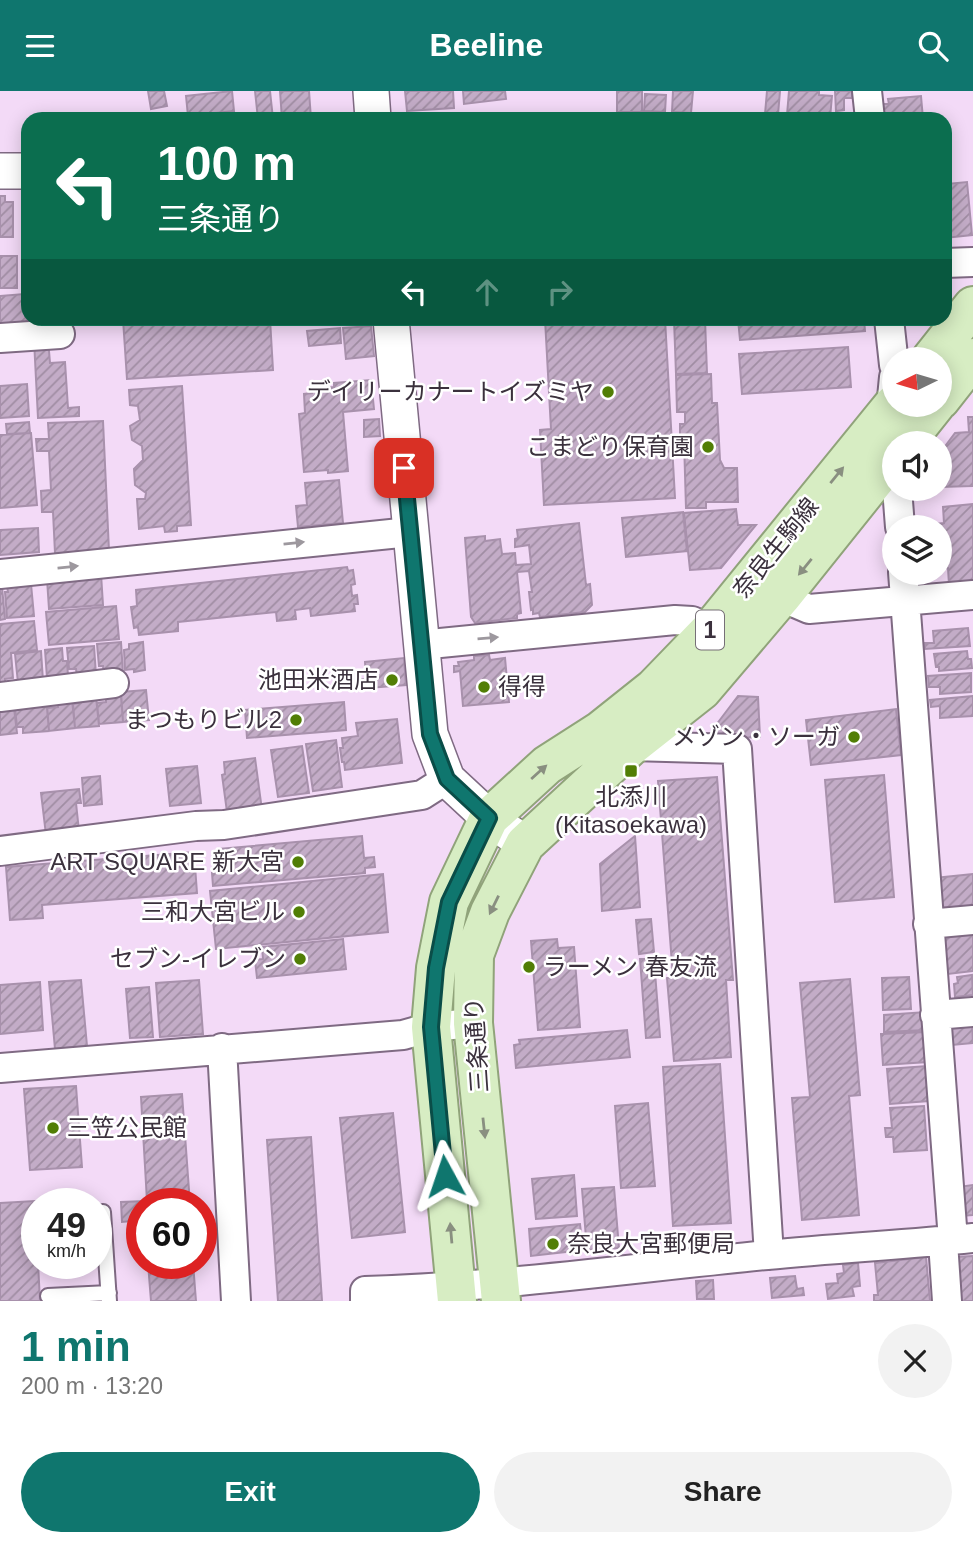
<!DOCTYPE html>
<html lang="en">
<head>
<meta charset="utf-8">
<style>
  :root { --surface:#fff; --page:#f2f2f2; --text:#222; --muted:#767676; --accent:#0f766e }
  body { margin:0; font-family:Helvetica,"Noto Sans JP",sans-serif; background:var(--page); color:var(--text); height:100vh; display:flex; flex-direction:column; font-size:26px; white-space:nowrap }
  * { box-sizing:border-box; margin:0 }
  p { font-size:23px; color:var(--muted) }
  .icon { flex:none; width:38px; height:38px; fill:none; stroke:currentColor; stroke-width:2; stroke-linecap:round; stroke-linejoin:round }
  .map { position:relative; height:1210px; overflow:hidden }
  .drawer { display:flex; flex-direction:column; background:var(--surface); flex:1 }
  .drawer>* { flex:none }
  .banner { position:absolute; left:21px; top:21px; width:931px; height:214px; border-radius:21px; box-shadow:0 4px 18px #0003; background:#0b6e4f; color:#fff; overflow:hidden }
  .needle { width:46px; rotate:265deg }
  .tools { position:absolute; left:882px; top:256px; display:grid; gap:14px }
  .tools a { display:grid; place-items:center; width:70px; height:70px; border-radius:50%; background:var(--surface); box-shadow:0 4px 18px #0003; font-size:35px }
  .speed { position:absolute; left:21px; top:1097px; display:flex; gap:14px; font-size:35px; font-weight:700; text-align:center }
  .speed>* { display:grid; place-content:center; width:91px; height:91px; border-radius:50%; background:var(--surface); box-shadow:0 4px 18px #0003; line-height:1 }
  .speed small { font-size:18px; font-weight:400 }
  .speed .limit { border:10px solid #d22; background:#fff; color:#111 }
  .pin { position:absolute; display:grid; place-items:center; width:60px; height:60px; color:#fff; margin:-30px; border-radius:14px; box-shadow:0 4px 10px #0006 }
  .me { position:absolute; width:77px; margin:-38px; rotate:355deg; stroke-linejoin:round; filter:drop-shadow(0 0 5px #0008) }
  .turn { display:flex; align-items:center; gap:24px; height:147px; padding:0 21px; font-size:32px }
  .turn .icon { width:91px; height:91px; stroke-width:2.5 }
  .turn b { display:block; font-size:49px; line-height:60px }
  .lanes { display:flex; align-items:center; height:66px; padding:0 21px; background:#0003; justify-content:center; gap:35px; direction:ltr }
  .lanes .off { opacity:.35 }
  .round { display:grid; place-items:center; flex:none; width:74px; height:74px; border-radius:37px; background:var(--page) }
  .summary { display:flex; align-items:center; justify-content:space-between; height:119px; padding:0 21px }
  h1 { font-size:42px; font-weight:600; line-height:52px; color:var(--accent) }
  .action { display:flex; gap:14px; margin-top:auto; padding:14px 21px }
  .action a { flex:1; height:80px; border-radius:42px; background:var(--accent); color:#fff; font-size:28px; font-weight:600; line-height:80px; text-align:center }
  .action a+a { background:var(--page); color:var(--text) }
  header { display:flex; justify-content:space-between; align-items:center; height:91px; padding:0 21px; background:var(--accent); color:#fff; font-size:32px; font-weight:600 }
  .map>svg:first-child { display:block }
  .building { fill:url(#building-hatch); stroke:#a891ac; stroke-width:2 }
  .lines { fill:none; stroke-linecap:round; stroke-linejoin:round }
  .service-casing { stroke:#7f6a83; stroke-width:18 }
  .minor-casing { stroke:#7f6a83; stroke-width:32 }
  .tertiary-casing { stroke:#7f6a83; stroke-width:38 }
  .primary-casing { stroke:#90a37a; stroke-width:42 }
  .service { stroke:#fff; stroke-width:14 }
  .minor { stroke:#fff; stroke-width:28 }
  .tertiary { stroke:#fff; stroke-width:35 }
  .primary { stroke:#d7edc3; stroke-width:38 }
  .oneway { fill:#898f80 }
  .oneway2 { fill:#9d989e }
  .route-casing { stroke:#0a4d48; stroke-width:18 }
  .route { stroke:#0f766e; stroke-width:12 }
  .poi-dot { fill:#517e05; stroke:#fff; stroke-width:2.5 }
  .labels { text-anchor:middle; stroke-width:5; stroke-linejoin:round; paint-order:stroke }
  .shield { fill:#fff; stroke:#766f77; stroke-width:2 }
  .shield-label { font-size:23px; font-weight:bold; fill:#3b313d }
  .poi-label { font-size:24px; fill:#3b313d; stroke:#fff; text-anchor:end }
  .street-label { font-size:24px; fill:#3b313d; stroke:#fff }
</style>
</head>
<body>
<header><svg class="icon" aria-label="menu" viewBox="0 0 24 24"><path d="M4 6h16M4 12h16M4 18h16"/></svg>Beeline<svg class="icon" aria-label="search" viewBox="0 0 24 24"><circle cx="10" cy="10" r="6"/><path d="M15 15l6 6"/></svg></header>
<div class="map">
<svg width="973" height="1210" viewBox="0 0 973 1210">
  <defs>
    <pattern id="building-hatch" width="6" height="6" patternUnits="userSpaceOnUse" patternTransform="scale(1.75)"><rect width="6" height="6" fill="#c3acc7"/><path d="M-1 1l2-2M0 6l6-6M5 7l2-2" fill="none" stroke="#a08da3"/></pattern>
  </defs>
  <rect width="100%" height="100%" fill="#f3daf7"/>
  <path class="building" d="M 148,0 L 164,0 L 167,15 L 151,18 Z
    M 232,0 L 234,20 L 188,25 L 186,5 Z
    M 255,0 L 270,0 L 273,28 L 258,28 Z
    M 280,0 L 309,0 L 311,28 L 282,28 Z
    M 405,0 L 453,0 L 454,17 L 407,20 Z
    M 463,0 L 505,0 L 506,8 L 464,13 Z
    M 617,0 L 642,0 L 642,21 L 617,21 Z
    M 673,0 L 693,0 L 691,22 L 672,21 Z
    M 767,0 L 780,0 L 778,24 L 765,23 Z
    M 789,0 L 819,0 L 819,4 L 832,5 L 830,27 L 787,24 Z
    M 835,0 L 852,0 L 852,7 L 844,7 L 844,19 L 836,20 Z
    M 645,3 L 666,4 L 665,21 L 644,20 Z
    M 921,5 L 923,28 L 883,28 L 882,13 L 889,13 L 888,8 Z
    M 228,22 L 229,28 L 175,28 Z
    M 945,72 L 947,93 L 967,91 L 972,144 L 945,147 Z
    M 0,105 L 5,105 L 5,111 L 13,111 L 13,146 L 0,146 Z
    M 0,165 L 17,165 L 17,197 L 0,197 Z
    M 24,203 L 27,234 L 0,237 L 0,205 Z
    M 123,228 L 177,228 L 177,233 L 270,228 L 273,279 L 127,288 Z
    M 545,228 L 665,228 L 675,407 L 544,414 L 540,339 L 551,338 Z
    M 674,228 L 705,228 L 707,282 L 676,283 Z
    M 738,228 L 864,228 L 865,240 L 740,249 Z
    M 371,235 L 374,265 L 346,268 L 343,237 Z
    M 340,237 L 341,252 L 309,255 L 307,240 Z
    M 48,248 L 50,272 L 65,271 L 68,317 L 79,316 L 79,325 L 38,327 L 34,249 Z
    M 848,256 L 851,296 L 742,303 L 739,263 Z
    M 711,283 L 712,312 L 717,312 L 720,369 L 724,377 L 737,377 L 738,411 L 706,411 L 706,417 L 686,417 L 684,349 L 680,350 L 680,333 L 685,333 L 685,321 L 677,321 L 676,284 Z
    M 371,289 L 374,318 L 343,321 L 348,380 L 328,382 L 328,379 L 304,381 L 299,323 L 305,322 L 304,303 L 312,302 L 312,298 L 334,296 L 334,292 Z
    M 27,293 L 29,325 L 0,327 L 0,295 Z
    M 182,295 L 191,434 L 177,435 L 177,440 L 165,441 L 164,435 L 139,438 L 137,408 L 145,408 L 146,402 L 135,394 L 134,378 L 143,369 L 142,355 L 132,349 L 130,335 L 140,329 L 138,315 L 130,314 L 129,299 Z
    M 968,326 L 973,326 L 973,395 L 940,396 L 940,362 L 955,342 L 969,341 Z
    M 379,328 L 380,345 L 364,346 L 364,329 Z
    M 103,330 L 109,460 L 55,462 L 53,421 L 42,421 L 41,400 L 51,399 L 49,360 L 37,360 L 36,348 L 49,348 L 48,332 Z
    M 29,331 L 30,342 L 7,343 L 6,333 Z
    M 31,342 L 37,414 L 0,417 L 0,344 Z
    M 339,389 L 343,432 L 298,436 L 296,415 L 307,414 L 305,392 Z
    M 973,413 L 973,492 L 949,494 L 948,477 L 940,478 L 940,436 L 926,436 L 925,434 L 944,432 L 943,416 Z
    M 736,418 L 738,434 L 756,434 L 721,477 L 690,479 L 684,422 Z
    M 683,421 L 687,460 L 626,466 L 622,427 Z
    M 579,432 L 586,494 L 590,493 L 592,514 L 585,521 L 540,526 L 539,522 L 533,523 L 533,518 L 531,519 L 529,501 L 532,501 L 529,480 L 517,481 L 521,522 L 517,523 L 517,527 L 475,532 L 471,526 L 465,447 L 485,445 L 485,450 L 500,448 L 502,463 L 515,462 L 516,474 L 531,473 L 529,454 L 515,456 L 515,448 L 518,447 L 517,439 Z
    M 38,437 L 39,461 L 0,464 L 0,439 Z
    M 347,476 L 348,480 L 353,479 L 355,493 L 351,494 L 352,505 L 357,504 L 358,513 L 354,513 L 355,520 L 311,525 L 310,517 L 295,519 L 296,528 L 277,530 L 276,521 L 178,531 L 178,540 L 139,544 L 138,536 L 134,537 L 131,516 L 137,515 L 136,499 Z
    M 101,483 L 103,514 L 49,518 L 47,488 Z
    M 31,493 L 34,525 L 7,527 L 5,501 L 8,501 L 7,495 Z
    M 0,496 L 2,496 L 5,528 L 0,529 Z
    M 116,515 L 119,548 L 49,554 L 46,521 Z
    M 34,530 L 37,559 L 11,562 L 13,587 L 5,588 L 5,593 L 0,594 L 0,533 Z
    M 968,537 L 970,555 L 925,558 L 925,552 L 934,552 L 933,540 Z
    M 121,551 L 123,583 L 104,584 L 103,575 L 99,575 L 97,553 Z
    M 143,551 L 145,579 L 134,581 L 134,578 L 125,579 L 124,559 L 129,558 L 129,553 Z
    M 94,555 L 96,584 L 77,585 L 76,578 L 69,578 L 67,557 Z
    M 62,557 L 63,570 L 67,570 L 68,585 L 47,587 L 45,559 Z
    M 41,560 L 43,590 L 18,592 L 15,563 Z
    M 967,560 L 968,568 L 971,568 L 972,577 L 939,580 L 939,576 L 936,576 L 934,563 Z
    M 489,564 L 490,569 L 505,567 L 509,611 L 463,615 L 460,580 L 454,581 L 454,575 L 459,575 L 458,571 L 474,569 L 474,565 Z
    M 404,567 L 406,594 L 368,597 L 367,595 L 361,595 L 360,588 L 366,588 L 365,571 Z
    M 971,582 L 971,601 L 940,603 L 940,596 L 929,596 L 928,585 Z
    M 146,599 L 149,629 L 123,631 L 121,601 Z
    M 121,605 L 123,631 L 99,633 L 97,612 L 106,611 L 106,606 Z
    M 738,605 L 758,606 L 760,646 L 715,648 L 716,634 Z
    M 973,605 L 973,625 L 940,627 L 940,615 L 931,616 L 930,609 Z
    M 96,606 L 99,635 L 75,637 L 73,613 L 80,612 L 79,608 Z
    M 72,609 L 75,637 L 49,640 L 47,617 L 58,616 L 58,610 Z
    M 344,611 L 346,639 L 247,647 L 245,619 Z
    M 47,614 L 49,640 L 23,642 L 23,636 L 17,636 L 15,617 Z
    M 14,617 L 17,642 L 0,644 L 0,618 Z
    M 896,618 L 901,664 L 811,674 L 806,629 Z
    M 397,628 L 402,672 L 345,679 L 344,671 L 342,671 L 340,657 L 343,657 L 342,647 L 358,645 L 356,632 Z
    M 336,649 L 342,696 L 313,700 L 306,653 Z
    M 302,655 L 309,702 L 278,706 L 271,659 Z
    M 255,667 L 262,719 L 227,721 L 222,684 L 225,683 L 224,671 Z
    M 197,675 L 201,712 L 170,715 L 166,678 Z
    M 884,684 L 894,806 L 835,811 L 825,689 Z
    M 100,685 L 102,713 L 84,715 L 82,687 Z
    M 717,686 L 733,889 L 726,889 L 731,966 L 674,970 L 667,887 L 673,886 L 658,690 Z
    M 79,698 L 81,712 L 76,712 L 79,740 L 46,744 L 41,702 Z
    M 362,745 L 364,767 L 374,766 L 375,776 L 365,777 L 365,782 L 213,795 L 212,782 L 221,781 L 219,758 Z
    M 635,745 L 640,816 L 602,820 L 600,773 Z
    M 194,761 L 197,802 L 42,814 L 43,827 L 10,829 L 6,776 Z
    M 383,783 L 388,841 L 216,858 L 210,800 Z
    M 973,783 L 973,818 L 938,821 L 935,787 Z
    M 651,828 L 654,861 L 639,863 L 636,829 Z
    M 973,838 L 973,880 L 948,883 L 947,872 L 944,872 L 941,841 Z
    M 343,848 L 346,878 L 257,887 L 255,869 L 263,868 L 262,856 Z
    M 557,848 L 558,857 L 574,856 L 580,936 L 538,939 L 531,850 Z
    M 640,868 L 654,868 L 660,946 L 646,947 Z
    M 972,884 L 973,904 L 955,906 L 954,893 L 958,892 L 957,886 Z
    M 909,886 L 911,918 L 883,919 L 882,887 Z
    M 850,888 L 860,1004 L 849,1005 L 859,1124 L 802,1129 L 792,1007 L 810,1006 L 800,892 Z
    M 81,889 L 87,955 L 55,958 L 49,891 Z
    M 199,889 L 203,943 L 160,946 L 156,892 Z
    M 40,891 L 43,939 L 0,943 L 0,894 Z
    M 149,896 L 153,946 L 130,947 L 126,898 Z
    M 926,921 L 927,939 L 884,941 L 884,924 Z
    M 972,931 L 973,952 L 952,954 L 950,933 Z
    M 627,939 L 630,966 L 516,977 L 514,954 L 520,953 L 519,949 Z
    M 927,941 L 928,971 L 883,974 L 881,943 Z
    M 720,973 L 731,1132 L 673,1135 L 663,976 Z
    M 927,975 L 929,1010 L 890,1013 L 887,978 Z
    M 76,995 L 82,1076 L 30,1079 L 24,998 Z
    M 182,1003 L 190,1113 L 142,1113 L 142,1129 L 122,1131 L 121,1111 L 147,1110 L 141,1006 Z
    M 648,1012 L 655,1095 L 621,1097 L 615,1015 Z
    M 924,1015 L 927,1059 L 894,1061 L 893,1046 L 886,1046 L 885,1037 L 892,1037 L 890,1017 Z
    M 393,1022 L 405,1141 L 352,1147 L 340,1027 Z
    M 311,1046 L 322,1210 L 278,1210 L 267,1049 Z
    M 574,1084 L 577,1125 L 536,1128 L 532,1088 Z
    M 973,1094 L 973,1124 L 961,1125 L 958,1096 Z
    M 614,1096 L 619,1157 L 587,1159 L 582,1098 Z
    M 35,1110 L 37,1172 L 38,1172 L 40,1210 L 0,1210 L 0,1112 Z
    M 580,1133 L 583,1159 L 531,1165 L 529,1138 Z
    M 973,1165 L 973,1210 L 957,1210 L 955,1166 Z
    M 926,1166 L 930,1210 L 874,1210 L 874,1204 L 878,1204 L 875,1172 Z
    M 148,1172 L 193,1172 L 196,1210 L 151,1210 Z
    M 858,1172 L 860,1195 L 852,1196 L 854,1205 L 828,1208 L 826,1193 L 838,1192 L 837,1183 L 844,1182 L 843,1174 Z
    M 795,1185 L 797,1198 L 803,1197 L 804,1204 L 772,1207 L 770,1187 Z
    M 713,1189 L 714,1208 L 697,1208 L 696,1190 Z"/>
  <g class="lines">
    <g class="service-casing">
      <path id="service" d="M 103,1121 L 109,1210
        M 48,1205 L 109,1202"/>
    </g>
    <g class="minor-casing">
      <path id="minor" d="M 867,0 L 870,28
        M 945,172 L 973,171
        M 889,228 L 894,274
        M 0,247 L 60,243
        M 892,332 L 891,317 L 894,286
        M 897,397 L 900,436
        M 903,481 L 953,1149
        M 0,483 L 410,441
        M 781,506 L 809,518 L 973,504
        M 420,554 L 675,529 L 692,530 L 711,538
        M 0,606 L 114,592
        M 631,655 L 737,658 L 769,1164
        M 0,760 L 196,735 L 224,734 L 422,704 L 447,688
        M 928,833 L 973,829
        M 935,924 L 973,921
        M 222,957 L 236,1210
        M 0,977 L 403,944 L 431,936 L 473,932
        M 943,1151 L 947,1210
        M 365,1210 L 365,1200 C 499,1196 633,1177 767,1164 C 835,1157 904,1154 973,1147"/>
    </g>
    <g class="tertiary-casing">
      <path id="tertiary" d="M 371,0 L 373,28
        M 0,80 L 28,80
        M 391,228 L 430,643 L 447,688 L 489,727 L 525,753"/>
    </g>
    <g class="primary-casing">
      <path id="primary" d="M 931,268 L 973,215
        M 940,309 L 973,267
        M 905,352 L 936,313
        M 457,1210 L 431,936 L 436,877 L 449,811 L 489,727 L 547,674 L 600,640 L 654,597 L 711,538 L 894,313
        M 501,1210 L 473,932 L 474,864 L 490,821 L 525,753 L 631,655 L 702,599 L 781,506 L 894,365"/>
    </g>
    <use href="#service" class="service"/>
    <use href="#minor" class="minor"/>
    <use href="#tertiary" class="tertiary"/>
    <use href="#primary" class="primary"/>
  </g>
  <defs><path id="oneway-solid" d="M-6-.8H1V-3.2L6.5 0L1 3.2V.8H-6Z" transform="scale(1.75)"/></defs>
  <g class="oneway">
    <use href="#oneway-solid" transform="translate(837 384) rotate(-51)"/>
    <use href="#oneway-solid" transform="translate(805 476) rotate(129)"/>
    <use href="#oneway-solid" transform="translate(539 681) rotate(-42)"/>
    <use href="#oneway-solid" transform="translate(494 814) rotate(116)"/>
    <use href="#oneway-solid" transform="translate(484 1037) rotate(84)"/>
    <use href="#oneway-solid" transform="translate(451 1142) rotate(-95)"/>
  </g>
  <g class="oneway2">
    <use href="#oneway-solid" transform="translate(294 452) rotate(-6)"/>
    <use href="#oneway-solid" transform="translate(68 476) rotate(-6)"/>
    <use href="#oneway-solid" transform="translate(488 547) rotate(-5)"/>
  </g>
  <g class="lines">
    <g class="route-casing">
      <path id="route" d="M 404,377 L 430,643 L 447,688 L 489,727 L 449,811 L 436,877 L 431,936 L 445,1085"/>
    </g>
    <use href="#route" class="route"/>
  </g>
  <g class="poi-dot">
    <circle cx="608" cy="301" r="7"/>
    <circle cx="708" cy="356" r="7"/>
    <circle cx="392" cy="589" r="7"/>
    <circle cx="484" cy="596" r="7"/>
    <circle cx="296" cy="629" r="7"/>
    <circle cx="854" cy="646" r="7"/>
    <rect x="624" y="673" width="14" height="14" rx="3.5"/>
    <circle cx="298" cy="771" r="7"/>
    <circle cx="299" cy="821" r="7"/>
    <circle cx="300" cy="868" r="7"/>
    <circle cx="529" cy="876" r="7"/>
    <circle cx="53" cy="1037" r="7"/>
    <circle cx="553" cy="1153" r="7"/>
  </g>
  <g class="labels">
    <rect class="shield" x="696" y="519.5" width="28" height="39" rx="5"/>
    <g class="shield-label">
      <text x="710" y="547">1</text>
    </g>
    <g class="poi-label">
      <text x="594" y="309">デイリーカナートイズミヤ</text>
      <text x="694" y="364">こまどり保育園</text>
      <text x="378" y="597">池田米酒店</text>
      <text x="498" y="604" text-anchor="start">得得</text>
      <text x="282" y="637">まつもりビル2</text>
      <text x="840" y="654">メゾン・ソーガ</text>
      <text x="631" y="714" text-anchor="middle">北添川<tspan x="631" dy="28">(Kitasoekawa)</tspan></text>
      <text x="284" y="779">ART SQUARE 新大宮</text>
      <text x="285" y="829">三和大宮ビル</text>
      <text x="286" y="876">セブン-イレブン</text>
      <text x="543" y="884" text-anchor="start">ラーメン 春友流</text>
      <text x="67" y="1045" text-anchor="start">三笠公民館</text>
      <text x="567" y="1161" text-anchor="start">奈良大宮郵便局</text>
    </g>
    <g class="street-label">
      <text transform="translate(776 457) rotate(-51)" y="8">奈良生駒線</text>
      <text transform="translate(477 954) rotate(-94)" y="8">三条通り</text>
    </g>
  </g>
</svg>
<div class="tools">
<a><svg class="needle" viewBox="-14 -14 28 28"><path d="M0-13l5 13h-10z" fill="#e53935"/><path d="M0 13l5-13h-10z" fill="#767676"/></svg></a>
<a><svg class="icon" aria-label="sound" viewBox="0 0 24 24"><path d="M4 9h4l5-4v14l-5-4H4zM17 9q2 3 0 6"/></svg></a>
<a><svg class="icon" aria-label="layers" viewBox="0 0 24 24"><path d="M12 4l9 5-9 5-9-5zM3 14l9 5 9-5"/></svg></a>
</div>
<div class="speed"><div>49<small>km/h</small></div><div class="limit">60</div></div>
<div class="pin" style="left:404px;top:377px;background:#d93025"><svg class="icon" aria-label="arrive" viewBox="0 0 24 24"><path d="M6 21V4h12l-3 4 3 4H6"/></svg></div>
<svg class="me" style="left:445px;top:1085px" viewBox="-20 -20 40 40"><path d="M0-17L14 15 0 8-14 15z" fill="#0f766e" stroke="#fff" stroke-width="4"/></svg>
<div class="banner">
<div class="turn"><svg class="icon" aria-label="left" viewBox="0 0 24 24"><path d="M17 20v-9H6M10 6l-5 5 5 5"/></svg><div><b>100 m</b>三条通り</div></div>
<div class="lanes"><svg class="icon" aria-label="left" viewBox="0 0 24 24"><path d="M17 20v-9H6M10 6l-5 5 5 5"/></svg><svg class="icon off" aria-label="ahead" viewBox="0 0 24 24"><path d="M12 20V5M6 11l6-6 6 6"/></svg><svg class="icon off" aria-label="right" viewBox="0 0 24 24"><path d="M7 20v-9h11M14 6l5 5-5 5"/></svg></div>
</div>
</div>
<section class="drawer">
<div class="summary"><div><h1>1 min</h1><p>200 m · 13:20</p></div><a class="round"><svg class="icon" aria-label="close" viewBox="0 0 24 24"><path d="M6 6l12 12M18 6L6 18"/></svg></a></div>
<div class="action"><a>Exit</a><a>Share</a></div>
</section>
</body>
</html>
